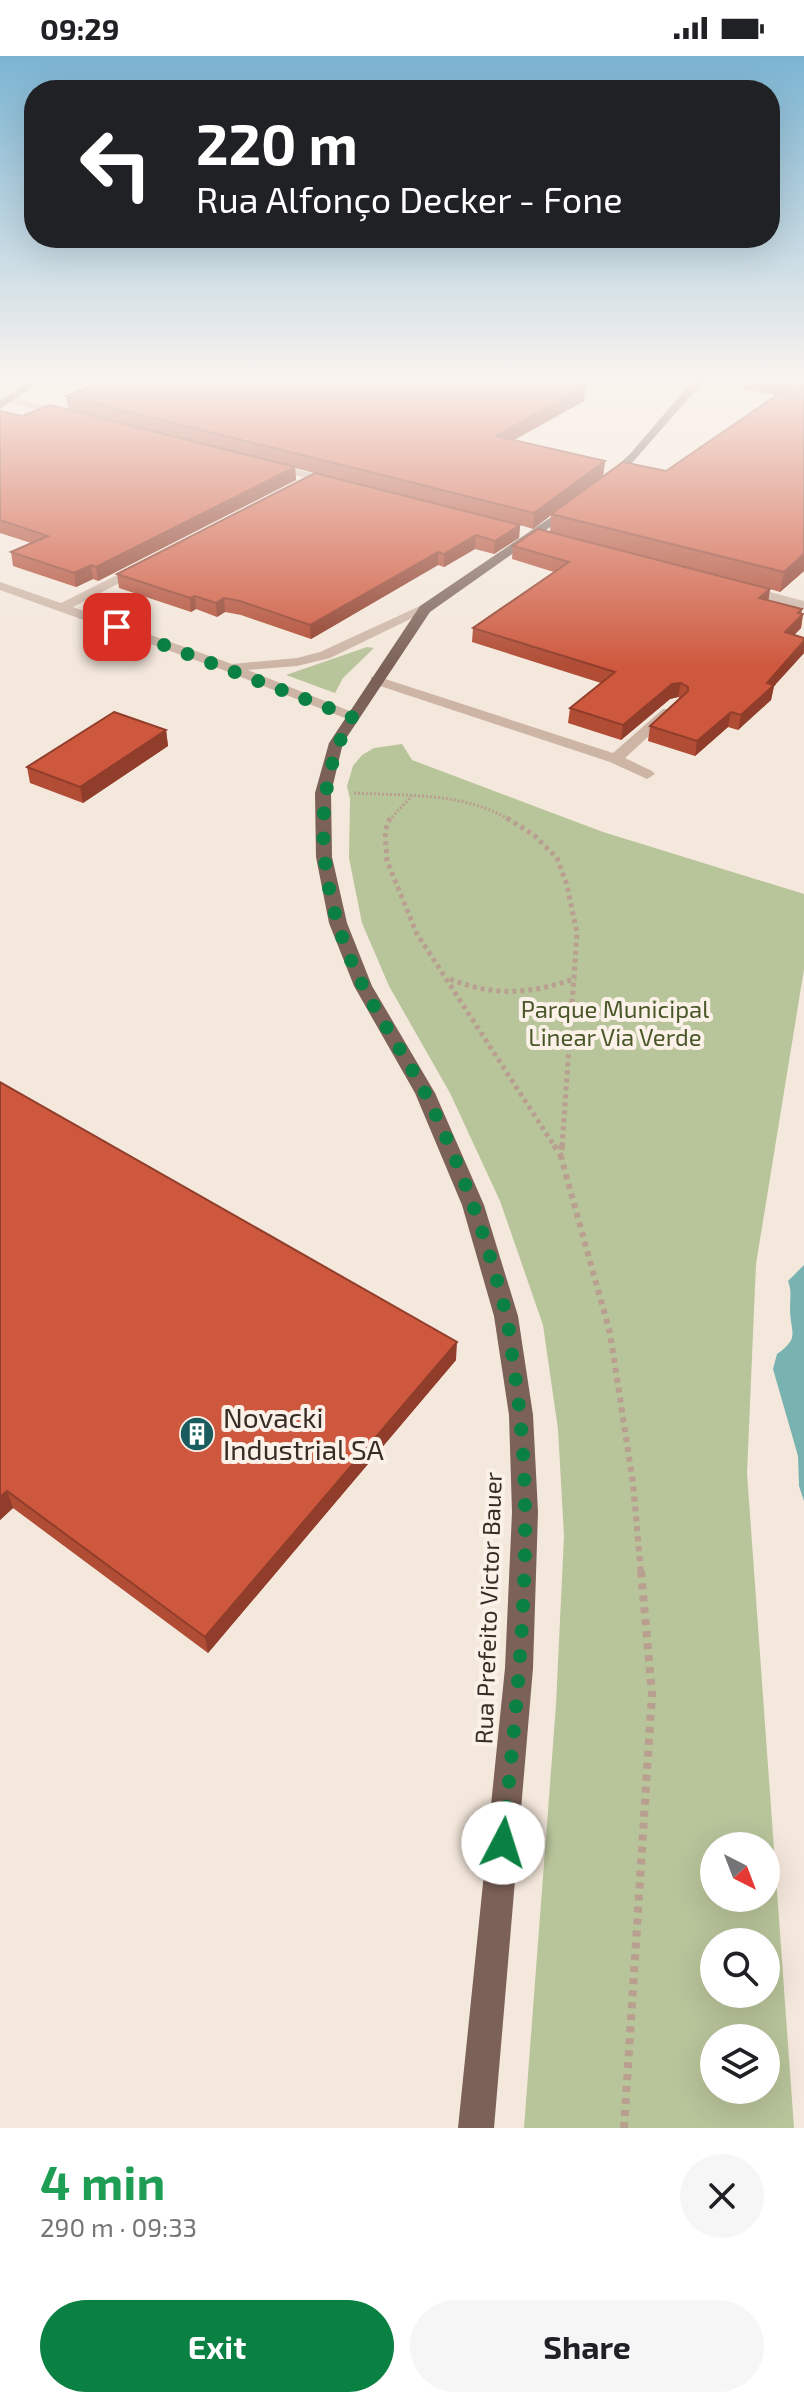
<!DOCTYPE html>
<html lang="en">
<head>
<meta charset="utf-8">
<style>
  :root { --surface:#fff; --page:#f6f6f6; --text:#202124; --muted:#757577; --accent:#0b8043 }
  body { margin:0; font-family:"Exo 2",sans-serif; background:var(--page); color:var(--text); height:100vh; display:flex; flex-direction:column; font-size:30px; white-space:nowrap }
  * { box-sizing:border-box; margin:0 }
  p { font-size:26px; color:var(--muted) }
  .icon { flex:none; width:44px; height:44px; fill:none; stroke:currentColor; stroke-width:2; stroke-linecap:round; stroke-linejoin:round }
  .map { position:relative; height:2072px; overflow:hidden }
  .sheet { display:flex; flex-direction:column; background:var(--surface); flex:1 }
  .sheet>* { flex:none }
  .top-card { position:absolute; left:24px; top:24px; width:756px; height:168px; border-radius:32px; box-shadow:0 8px 32px #0002; background:#202124; color:#fff; overflow:hidden }
  .needle { width:52px; rotate:138deg }
  .fabs { position:absolute; left:700px; top:1776px; display:grid; gap:16px }
  .fabs a { display:grid; place-items:center; width:80px; height:80px; border-radius:50%; background:var(--surface); box-shadow:0 8px 32px #0002; font-size:40px }
  .pin { position:absolute; display:grid; place-items:center; width:68px; height:68px; color:#fff; margin:-34px; border-radius:16px; box-shadow:0 4px 12px #0006 }
  .me { position:absolute; width:88px; margin:-44px; rotate:5deg; stroke-linejoin:round; filter:drop-shadow(0 0 6px #0008) }
  .turn { display:flex; align-items:center; gap:28px; height:168px; padding:0 40px; font-size:36px }
  .turn .icon { width:104px; height:104px; stroke-width:2.5 }
  .turn b { display:block; font-size:56px; line-height:68px }
  .round { display:grid; place-items:center; flex:none; width:84px; height:84px; border-radius:42px; background:var(--page) }
  .overview { display:flex; align-items:center; justify-content:space-between; height:136px; padding:0 40px }
  h1 { font-size:48px; font-weight:700; line-height:60px; color:#1e9e55 }
  .cta { display:flex; gap:16px; margin-top:auto; padding:16px 40px }
  .cta a { flex:1; height:92px; border-radius:48px; background:var(--accent); color:#fff; font-size:32px; font-weight:700; line-height:92px; text-align:center }
  .cta a+a { background:var(--page); color:var(--text) }
  .status { display:flex; justify-content:space-between; align-items:center; height:56px; padding:0 40px; background:var(--surface); direction:ltr }
  .status svg { height:22px; fill:currentColor }
  .map>svg:first-child { display:block }
  .green { fill:#b8c49a; fill-rule:evenodd }
  .water { fill:#78b3b2 }
  .lines { fill:none; stroke-linecap:round; stroke-linejoin:round }
  .path-far3 { stroke:#b99f90; stroke-width:3; stroke-dasharray:2 2; stroke-linecap:butt }
  .path-far2 { stroke:#b99f90; stroke-width:5; stroke-dasharray:4 4; stroke-linecap:butt }
  .path-far1 { stroke:#b99f90; stroke-width:6; stroke-dasharray:5 5; stroke-linecap:butt }
  .path { stroke:#b99f90; stroke-width:8; stroke-dasharray:6 6; stroke-linecap:butt }
  .minor { fill:#cdb5a6; fill-rule:evenodd }
  .major { fill:#7b6157; fill-rule:evenodd }
  .wall { fill:#b14c35 }
  .shaded-wall { fill:#903e2b }
  .building { fill:#ce583e; stroke:#903e2b; stroke-width:2 }
  .route { stroke:#0b8043; stroke-width:14; stroke-dasharray:0 25.2 }
  .labels { text-anchor:middle; stroke-width:8; stroke-linejoin:round; paint-order:stroke }
  .park-label { font-size:24px; fill:#4a5829; stroke:#fbf1e8 }
  .street-label { font-size:24px; fill:#382c27; stroke:#fbf1e8 }
  .near-poi-label { font-size:28px; fill:#382c27; stroke:#fbf1e8; text-anchor:start }
</style>
</head>
<body>
<div class="status"><b>09:29</b><svg viewBox="0 0 49 12"><path d="M0 12V9h3v3zM5 12V6h3v6zM10 12V3h3v9zM15 12V0h3v12zM26 1h20v11H26zM47 4h2v5h-2z"/></svg></div>
<div class="map">
<svg width="804" height="2072" viewBox="0 0 804 2072">
  <rect width="100%" height="100%" fill="#f4e7db"/>
  <path class="green" d="M 367,591 L 374,592 L 343,622 L 335,637 L 286,619 Z
    M 402,688 L 412,704 L 603,776 L 804,838 L 804,913 L 756,1208 L 747,1417 L 794,2072 L 524,2072 L 556,1649 L 564,1480 L 558,1373 L 543,1269 L 500,1145 L 450,1037 L 389,930 L 362,867 L 349,802 L 350,743 L 347,730 L 353,710 L 362,699 L 374,692 ZM 766,1790 L 766,1842 L 714,1842 L 714,1790 ZM 714,1886 L 766,1886 L 766,1938 L 714,1938 ZM 714,1982 L 766,1982 L 766,2034 L 714,2034 Z"/>
  <path class="water" d="M 804,1209 L 804,1445 L 799,1430 L 798,1400 L 773,1313 L 777,1298 C 801,1281 790,1277 790,1252 C 790,1241 792,1236 788,1225 Z"/>
  <g class="lines">
    <path class="path-far3" d="M 354,737 C 407,740 464,736 510,764
      M 389,764 L 412,740"/>
    <path class="path-far2" d="M 390,762 L 385,775 L 387,805 L 417,878 L 555,1091
      M 507,762 L 534,779 L 557,802 L 567,829 L 577,877 L 562,1091
      M 450,923 C 494,941 532,938 576,922"/>
    <path class="path-far1" d="M 554,1089 L 561,1100
      M 562,1089 L 561,1101 L 610,1277 L 633,1427 L 641,1517"/>
    <path class="path" d="M 624,2072 L 652,1638 L 641,1515"/>
    <path class="minor" d="M 7,340 L 73,357 L 74,359 L 69,362 L 4,345 Z
      M 271,407 L 337,424 L 338,426 L 333,429 L 267,412 L 267,408 Z
      M 141,507 L 147,511 L 145,514 L 73,551 L 232,608 L 297,602 L 320,596 L 420,550 L 431,553 L 330,602 L 297,610 L 248,614 L 357,658 L 359,661 L 352,665 L 223,614 L 0,534 L 0,526 L 61,547 Z
      M 743,529 L 804,545 L 804,553 L 739,536 L 739,530 Z
      M 376,620 L 613,697 L 663,653 L 673,653 L 675,656 L 625,702 L 652,715 L 655,718 L 647,723 L 610,706 L 371,627 L 371,621 Z"/>
    <path class="major" d="M 35,321 L 46,321 L 0,353 L 0,345 Z
      M 696,321 L 707,321 L 625,415 L 612,426 L 604,426 L 604,422 L 630,398 Z
      M 566,451 L 576,453 L 430,556 L 343,687 L 331,737 L 332,801 L 347,867 L 372,930 L 435,1037 L 484,1149 L 518,1260 L 533,1359 L 538,1456 L 533,1612 L 494,2072 L 458,2072 L 505,1612 L 512,1456 L 509,1359 L 494,1260 L 462,1149 L 415,1037 L 354,930 L 329,867 L 316,801 L 315,737 L 329,687 L 420,550 Z"/>
  </g>
  <path class="wall" d="M 113,321 L 571,321 L 562,326 L 585,331 L 584,345 L 514,384 L 605,405 L 603,420 L 666,415 L 776,339 L 744,333 L 745,321 L 804,321 L 804,515 L 780,536 L 770,533 L 768,544 L 802,553 L 801,558 L 803,558 L 801,572 L 794,579 L 804,597 L 774,630 L 771,644 L 738,674 L 728,671 L 695,700 L 648,685 L 650,670 L 680,642 L 678,641 L 670,643 L 621,684 L 568,667 L 570,652 L 601,627 L 472,586 L 473,572 L 554,516 L 512,503 L 513,490 L 550,477 L 551,459 L 533,473 L 520,469 L 519,482 L 494,498 L 475,493 L 444,511 L 438,509 L 311,583 L 241,559 L 225,556 L 217,561 L 196,553 L 191,556 L 119,532 L 117,518 L 314,417 L 295,412 L 296,424 L 98,525 L 93,523 L 76,531 L 13,510 L 11,496 L 31,487 L 0,477 L 0,355 L 22,360 L 68,353 L 66,340 Z
    M 166,674 L 168,690 L 83,747 L 30,727 L 27,711 Z
    M 0,1026 L 456,1304 L 208,1597 L 13,1452 L 0,1464 Z"/>
  <path class="shaded-wall" d="M 547,321 L 571,321 L 543,336 L 544,322 Z
    M 585,331 L 584,345 L 496,394 L 496,380 Z
    M 605,405 L 603,420 L 533,473 L 534,457 Z
    M 295,411 L 296,424 L 98,525 L 96,511 Z
    M 520,469 L 519,482 L 494,498 L 495,485 Z
    M 476,479 L 475,493 L 444,511 L 444,498 Z
    M 438,496 L 438,509 L 311,583 L 310,569 Z
    M 804,498 L 804,515 L 780,536 L 784,516 Z
    M 91,509 L 93,523 L 76,531 L 74,517 Z
    M 770,533 L 768,547 L 759,542 Z
    M 195,540 L 196,553 L 191,556 L 190,542 Z
    M 224,542 L 225,556 L 217,561 L 216,547 Z
    M 802,553 L 800,561 L 803,558 L 801,572 L 782,591 L 785,576 Z
    M 804,585 L 804,597 L 774,630 L 771,644 L 738,674 L 741,659 L 767,627 Z
    M 681,627 L 678,641 L 670,643 L 621,684 L 623,669 L 672,628 Z
    M 731,656 L 728,671 L 695,700 L 697,685 Z
    M 166,674 L 168,690 L 83,747 L 80,731 Z
    M 457,1286 L 456,1304 L 208,1597 L 205,1581 Z
    M 7,1435 L 13,1452 L 0,1464 L 0,1441 Z"/>
  <path class="building" d="M 113,321 L 547,321 L 544,322 L 585,331 L 496,380 L 605,405 L 534,457 L 66,340 Z
    M 773,321 L 804,321 L 804,498 L 784,516 L 551,458 L 623,406 L 666,415 L 796,326 Z
    M 50,349 L 295,411 L 96,511 L 91,509 L 74,517 L 11,496 L 48,480 L 0,464 L 0,355 L 22,360 Z
    M 315,417 L 520,469 L 495,485 L 476,479 L 444,498 L 438,496 L 310,569 L 240,545 L 224,542 L 216,547 L 195,540 L 190,542 L 117,518 Z
    M 538,473 L 770,533 L 759,542 L 802,553 L 798,557 L 803,558 L 785,576 L 804,582 L 804,585 L 767,627 L 774,629 L 741,659 L 731,656 L 697,685 L 650,670 L 688,635 L 688,631 L 681,627 L 672,628 L 623,669 L 570,652 L 615,616 L 473,572 L 569,506 L 513,490 Z
    M 114,656 L 166,674 L 80,731 L 27,711 Z
    M 0,1026 L 457,1286 L 205,1581 L 7,1435 L 0,1441 Z"/>
  <linearGradient id="sky" x2="0" y2="1"><stop stop-color="#7bb4d2"/><stop offset="0.53" stop-color="#faf4ef"/><stop offset="1" stop-color="#faf4ef" stop-opacity="0"/></linearGradient>
  <rect width="804" height="611" fill="url(#sky)"/>
  <g class="lines">
    <path class="route" d="M 117,571 L 352,661 C 304,743 322,851 364,932 C 383,968 406,1001 425,1037 C 460,1106 487,1183 506,1258 C 510,1275 511,1294 514,1312 C 538,1469 518,1630 503,1787"/>
  </g>
  <defs>
    <g id="building-disc" transform="scale(1.8)"><circle r="9.5" fill="#1a5c5d" stroke="#fbf1e8"/><path d="M-4-6H4V6H1V3H-1V6H-4ZM-2.5-4.3h1.7v1.8h-1.7ZM.8-4.3h1.7v1.8H.8ZM-2.5-1h1.7V.8h-1.7ZM.8-1h1.7V.8H.8Z" fill="#fff"/></g>
  </defs>
  <g fill-rule="evenodd">
    <use href="#building-disc" x="197" y="1378"/>
  </g>
  <g class="labels">
    <g class="park-label">
      <text x="615" y="962">Parque Municipal<tspan x="615" dy="28">Linear Via Verde</tspan></text>
    </g>
    <g class="street-label">
      <text transform="translate(489 1552) rotate(-88)" y="8">Rua Prefeito Victor Bauer</text>
    </g>
    <g class="near-poi-label">
      <text x="223" y="1372">Novacki<tspan x="223" dy="32">Industrial SA</tspan></text>
    </g>
  </g>
</svg>
<div class="fabs">
<a><svg class="needle" viewBox="-14 -14 28 28"><path d="M0-13l5 13h-10z" fill="#e53935"/><path d="M0 13l5-13h-10z" fill="#757577"/></svg></a>
<a><svg class="icon" aria-label="search" viewBox="0 0 24 24"><circle cx="10" cy="10" r="6"/><path d="M15 15l6 6"/></svg></a>
<a><svg class="icon" aria-label="layers" viewBox="0 0 24 24"><path d="M12 4l9 5-9 5-9-5zM3 14l9 5 9-5"/></svg></a>
</div>
<div class="pin" style="left:117px;top:571px;background:#d93025"><svg class="icon" aria-label="arrive" viewBox="0 0 24 24"><path d="M6 21V4h12l-3 4 3 4H6"/></svg></div>
<svg class="me" style="left:503px;top:1787px" viewBox="-20 -20 40 40"><circle r="19" fill="#fff"/><path d="M0-13L10 11 0 6-10 11z" fill="#0b8043"/></svg>
<div class="top-card">
<div class="turn"><svg class="icon" aria-label="left" viewBox="0 0 24 24"><path d="M17 20v-9H6M10 6l-5 5 5 5"/></svg><div><b>220 m</b>Rua Alfonço Decker - Fone</div></div>
</div>
</div>
<section class="sheet">
<div class="overview"><div><h1>4 min</h1><p>290 m · 09:33</p></div><a class="round"><svg class="icon" aria-label="close" viewBox="0 0 24 24"><path d="M6 6l12 12M18 6L6 18"/></svg></a></div>
<div class="cta"><a>Exit</a><a>Share</a></div>
</section>
</body>
</html>
